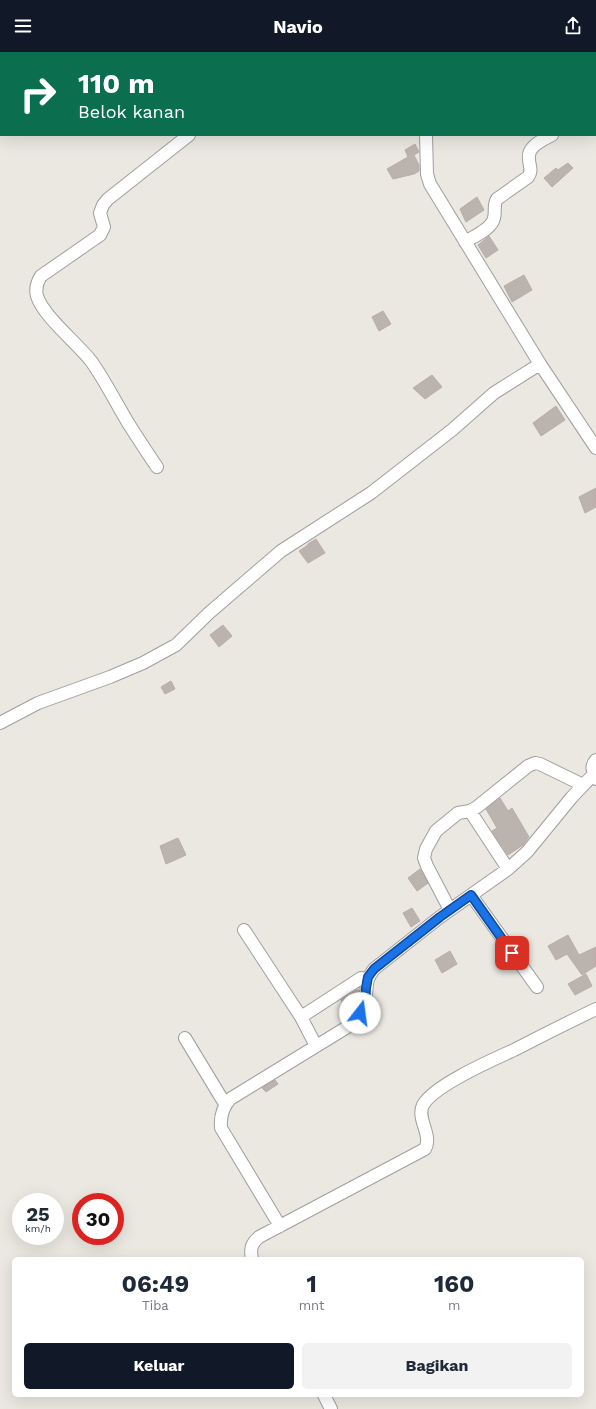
<!DOCTYPE html>
<html lang="id">
<head>
<meta charset="utf-8">
<style>
  :root { --surface:#fff; --page:#f2f2f3; --text:#1f2937; --muted:#747a83; --accent:#111827 }
  body { margin:0; font-family:"Work Sans",sans-serif; background:var(--page); color:var(--text); height:100vh; display:flex; flex-direction:column; font-size:15px; white-space:nowrap }
  * { box-sizing:border-box; margin:0 }
  p { font-size:13px; color:var(--muted) }
  .icon { flex:none; width:22px; height:22px; fill:none; stroke:currentColor; stroke-width:2; stroke-linecap:round; stroke-linejoin:round }
  .map { position:relative; flex:1; overflow:hidden }
  .details { position:absolute; left:12px; top:1205px; width:572px; height:140px; display:flex; flex-direction:column; background:var(--surface); border-radius:6px; box-shadow:0 4px 16px #0002 }
  .details>* { flex:none }
  .top-card { position:absolute; left:0px; top:0px; width:596px; height:84px; box-shadow:0 4px 16px #0002; background:#0b6e4f; color:#fff; overflow:hidden }
  .speed { position:absolute; left:12px; top:1141px; display:flex; gap:8px; font-size:20px; font-weight:700; text-align:center }
  .speed>* { display:grid; place-content:center; width:52px; height:52px; border-radius:50%; background:var(--surface); box-shadow:0 4px 16px #0002; line-height:1 }
  .speed small { font-size:10px; font-weight:400 }
  .speed .limit { border:6px solid #d22; background:#fff; color:#111 }
  .pin { position:absolute; display:grid; place-items:center; width:34px; height:34px; color:#fff; margin:-17px; border-radius:8px; box-shadow:0 2px 6px #0006 }
  .me { position:absolute; width:44px; margin:-22px; rotate:15deg; stroke-linejoin:round; filter:drop-shadow(0 0 3px #0008) }
  .turn { display:flex; align-items:center; gap:14px; height:84px; padding:0 12px; font-size:18px }
  .turn .icon { width:52px; height:52px; stroke-width:2.5 }
  .turn b { display:block; font-size:28px; line-height:34px }
  .eta { display:flex; justify-content:space-evenly; align-items:center; height:68px; text-align:center }
  .eta b { font-size:24px; font-weight:700; line-height:28px }
  .primary-button { display:flex; gap:8px; margin-top:auto; padding:8px 12px }
  .primary-button a { flex:1; height:46px; border-radius:6px; background:var(--accent); color:#fff; font-size:16px; font-weight:700; line-height:46px; text-align:center }
  .primary-button a+a { background:var(--page); color:var(--text) }
  header { display:flex; justify-content:space-between; align-items:center; height:52px; padding:0 12px; background:var(--accent); color:#fff; font-size:18px; font-weight:700 }
  .map>svg:first-child { display:block }
  .building { fill:#bbb3ae; stroke:#bbada5 }
  .lines { fill:none; stroke-linecap:round; stroke-linejoin:round }
  .minor-casing { stroke:#9f9f9f; stroke-width:14 }
  .minor { stroke:#fff; stroke-width:12 }
  .route-casing { stroke:#114b97; stroke-width:10 }
  .route { stroke:#1a73e8; stroke-width:7 }
</style>
</head>
<body>
<header><svg class="icon" aria-label="menu" viewBox="0 0 24 24"><path d="M4 6h16M4 12h16M4 18h16"/></svg>Navio<svg class="icon" aria-label="share" viewBox="0 0 24 24"><path d="M12 15V3M7 8l5-5 5 5M5 13v7h14v-7"/></svg></header>
<div class="map">
<svg width="596" height="1357" viewBox="0 0 596 1357">
  <rect width="100%" height="100%" fill="#ebe7e1"/>
  <path class="building" d="M 415,92 L 419,100 L 414,103 L 419,113 L 419,119 L 414,122 L 393,127 L 387,117 L 408,105 L 405,98 Z
    M 568,111 L 573,116 L 552,135 L 544,126 L 556,116 L 558,118 Z
    M 477,145 L 484,158 L 466,170 L 460,157 Z
    M 489,184 L 498,198 L 486,206 L 478,193 Z
    M 524,223 L 532,238 L 512,250 L 504,234 Z
    M 383,259 L 391,272 L 379,279 L 372,265 Z
    M 432,323 L 442,335 L 425,347 L 413,336 Z
    M 556,354 L 565,368 L 541,384 L 533,371 Z
    M 596,436 L 596,455 L 585,461 L 579,445 Z
    M 316,487 L 325,501 L 308,511 L 299,499 L 308,493 L 308,492 Z
    M 223,573 L 232,584 L 219,595 L 210,583 Z
    M 171,629 L 175,637 L 165,642 L 161,635 Z
    M 500,746 L 508,759 L 512,756 L 529,785 L 523,793 L 508,803 L 492,779 L 497,776 L 486,757 Z
    M 178,786 L 186,803 L 166,812 L 160,794 Z
    M 420,817 L 428,831 L 417,839 L 408,826 Z
    M 412,856 L 420,869 L 411,875 L 403,861 Z
    M 568,883 L 579,903 L 596,895 L 596,914 L 582,923 L 567,902 L 556,908 L 548,894 Z
    M 450,899 L 457,912 L 442,921 L 435,908 Z
    M 586,922 L 592,934 L 575,943 L 568,932 Z
    M 358,937 L 359,939 L 358,948 L 354,951 L 355,953 L 347,959 L 341,948 Z
    M 275,1028 L 278,1032 L 266,1040 L 262,1036 Z"/>
  <g class="lines">
    <g class="minor-casing">
      <path id="minor" d="M 395,0 L 396,1
        M 546,0 L 546,1
        M 324,1 L 326,0
        M 595,18 L 596,18
        M 595,67 L 596,66
        M 426,83 L 427,122 L 430,132 L 540,312 L 596,396
        M 465,190 C 474,184 492,177 494,166 C 496,159 493,153 497,147 L 528,125 C 533,118 529,114 529,107 C 527,94 543,88 552,83
        M 157,415 C 148,402 139,388 130,374 C 117,353 106,330 91,309 C 77,291 43,264 37,244 C 35,236 37,230 41,224 L 100,183 L 104,175 L 100,161 L 103,153 L 108,147 L 189,83
        M 0,671 L 38,651 L 110,625 L 143,611 L 176,593 L 209,561 L 281,499 L 371,441 L 452,378 L 494,341 L 540,312
        M 596,708 C 590,714 593,720 596,727
        M 470,759 L 508,817
        M 471,843 L 537,935
        M 450,858 L 427,814 L 424,806 L 426,797 L 436,779 L 458,761 L 470,759 L 477,755 L 528,714 L 535,711 L 540,712 L 583,733
        M 244,878 L 301,965
        M 185,986 L 225,1052
        M 316,994 L 301,965 L 361,926 L 368,928
        M 280,1174 L 221,1076 C 220,1065 222,1056 230,1047 L 349,974 C 356,968 363,960 365,950 C 368,935 364,930 374,917 L 440,865 L 508,817 L 527,800 L 572,745 L 594,722
        M 252,1207 C 250,1197 251,1192 259,1185 L 425,1097 C 433,1083 416,1067 423,1053 C 434,1033 492,1008 514,998 C 541,984 569,970 596,957
        M 324,1343 L 331,1357"/>
    </g>
    <use href="#minor" class="minor"/>
  </g>
  <g class="lines">
    <g class="route-casing">
      <path id="route" d="M 360,961 L 365,951 L 366,936 L 368,925 L 374,917 L 440,865 L 471,843 L 512,901"/>
    </g>
    <use href="#route" class="route"/>
  </g>
</svg>
<div class="speed"><div>25<small>km/h</small></div><div class="limit">30</div></div>
<div class="pin" style="left:512px;top:901px;background:#d93025"><svg class="icon" aria-label="arrive" viewBox="0 0 24 24"><path d="M6 21V4h12l-3 4 3 4H6"/></svg></div>
<svg class="me" style="left:360px;top:961px" viewBox="-20 -20 40 40"><circle r="19" fill="#fff"/><path d="M0-13L10 11 0 6-10 11z" fill="#1a73e8"/></svg>
<div class="top-card">
<div class="turn"><svg class="icon" aria-label="right" viewBox="0 0 24 24"><path d="M7 20v-9h11M14 6l5 5-5 5"/></svg><div><b>110 m</b>Belok kanan</div></div>
</div>
<section class="details">
<div class="eta">
<div><b>06:49</b><p>Tiba</p></div>
<div><b>1</b><p>mnt</p></div>
<div><b>160</b><p>m</p></div>
</div>
<div class="primary-button"><a>Keluar</a><a>Bagikan</a></div>
</section>
</div>
</body>
</html>
